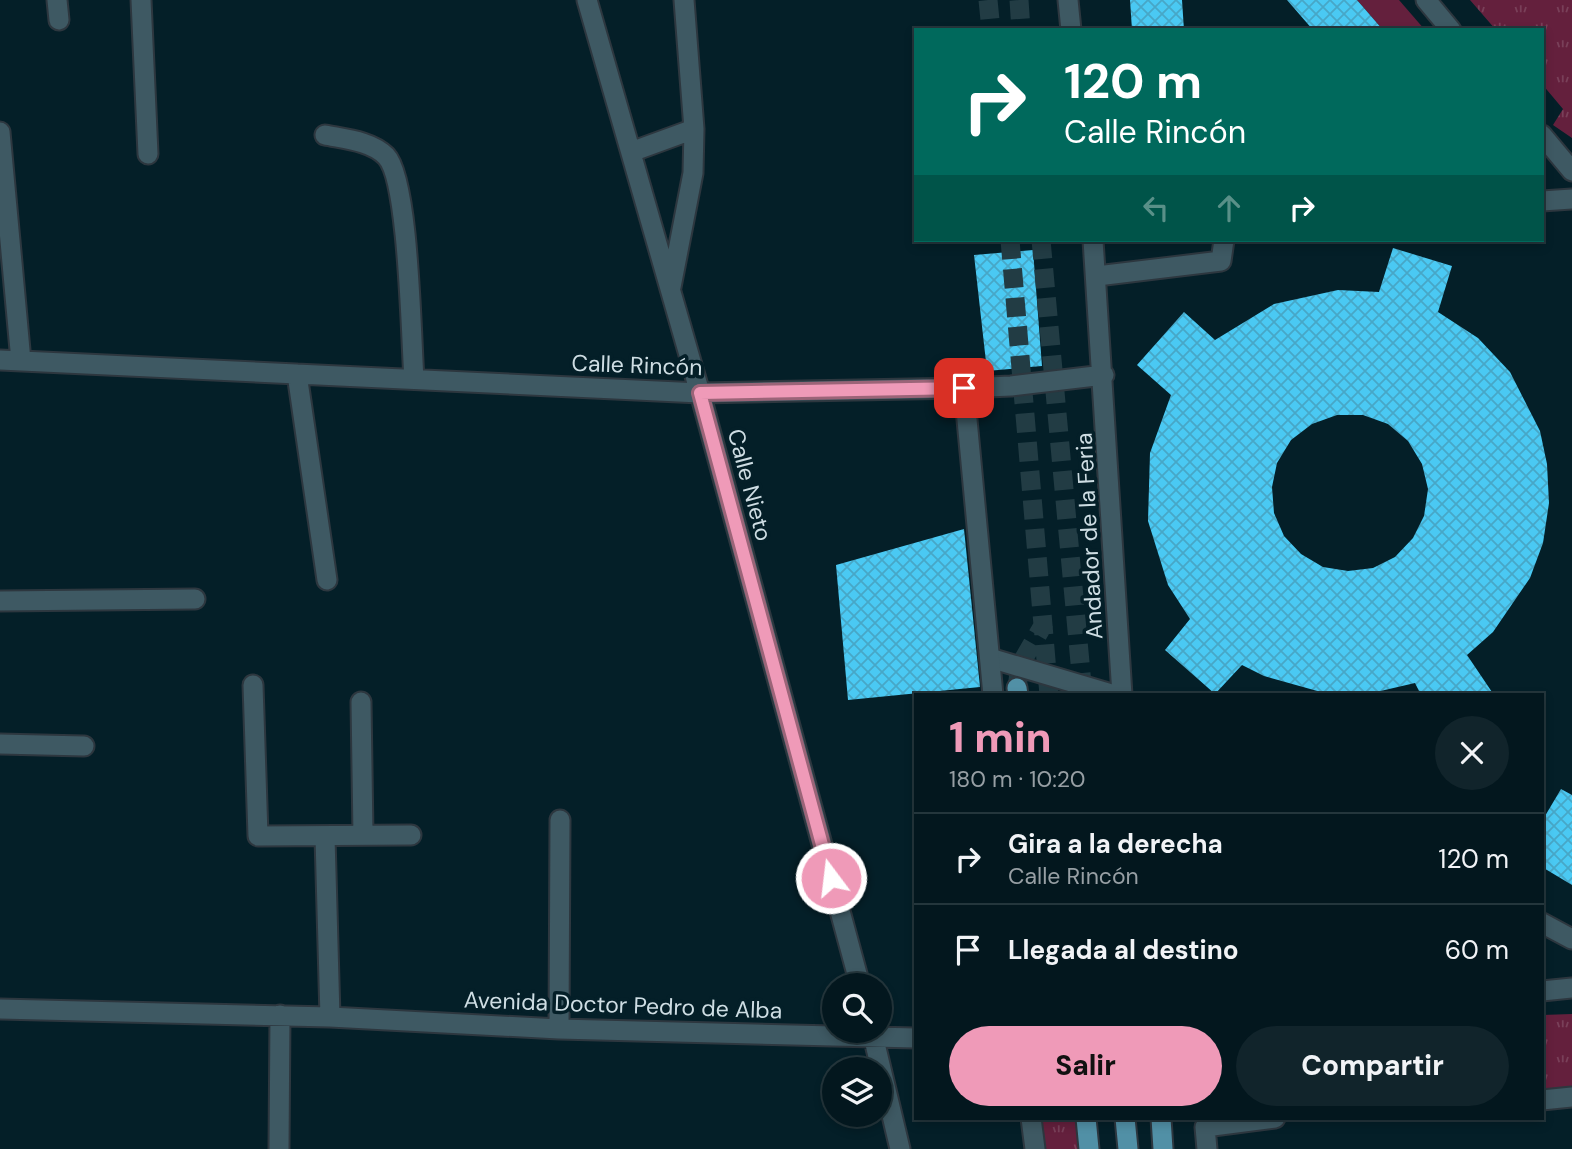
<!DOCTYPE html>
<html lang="es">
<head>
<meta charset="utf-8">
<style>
  :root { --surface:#03171e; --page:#11242b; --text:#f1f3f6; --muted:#979fa4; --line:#24363c; --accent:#ef9ab8 }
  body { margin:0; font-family:"DM Sans",sans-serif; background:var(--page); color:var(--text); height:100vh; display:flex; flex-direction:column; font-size:26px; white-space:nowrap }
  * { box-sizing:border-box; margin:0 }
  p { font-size:23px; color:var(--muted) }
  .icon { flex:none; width:38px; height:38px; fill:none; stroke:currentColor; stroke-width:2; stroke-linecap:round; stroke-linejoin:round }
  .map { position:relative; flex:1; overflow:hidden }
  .panel { position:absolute; left:914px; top:693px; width:630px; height:427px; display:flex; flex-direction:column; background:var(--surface); border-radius:0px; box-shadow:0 4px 10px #0003,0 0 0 2px var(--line) }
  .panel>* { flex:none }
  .guide { position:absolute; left:914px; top:28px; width:630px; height:214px; border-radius:0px; box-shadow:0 4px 10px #0003,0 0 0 2px var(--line); background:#00695c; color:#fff; overflow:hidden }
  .fabs { position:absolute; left:822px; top:973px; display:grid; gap:14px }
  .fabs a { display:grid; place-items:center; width:70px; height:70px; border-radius:50%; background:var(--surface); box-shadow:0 4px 10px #0003,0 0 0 2px var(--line); font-size:35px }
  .pin { position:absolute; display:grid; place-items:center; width:60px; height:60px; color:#fff; margin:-30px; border-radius:14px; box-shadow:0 4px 10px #0006 }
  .me { position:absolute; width:77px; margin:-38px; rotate:345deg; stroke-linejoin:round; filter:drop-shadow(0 0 5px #0008) }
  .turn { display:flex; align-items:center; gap:24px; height:147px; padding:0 35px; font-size:32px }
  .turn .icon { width:91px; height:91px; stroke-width:2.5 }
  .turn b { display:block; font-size:49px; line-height:60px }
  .lanes { display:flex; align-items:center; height:66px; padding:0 35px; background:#0003; justify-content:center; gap:35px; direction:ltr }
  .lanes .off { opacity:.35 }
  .round { display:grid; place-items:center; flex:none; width:74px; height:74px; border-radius:37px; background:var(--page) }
  .summary { display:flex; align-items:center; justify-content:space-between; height:119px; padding:0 35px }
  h1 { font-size:42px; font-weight:800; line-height:52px; color:var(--accent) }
  .action { display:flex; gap:14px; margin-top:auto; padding:14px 35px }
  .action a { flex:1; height:80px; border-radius:42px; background:var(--accent); color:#111; font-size:28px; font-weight:800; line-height:80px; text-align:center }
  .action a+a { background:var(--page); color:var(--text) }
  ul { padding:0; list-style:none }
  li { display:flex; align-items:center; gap:21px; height:91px; padding:0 35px; border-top:2px solid var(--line) }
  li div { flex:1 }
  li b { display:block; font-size:26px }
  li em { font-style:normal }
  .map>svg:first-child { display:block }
  .green { fill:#64203d }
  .park { fill:url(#park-tufts) }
  .building { fill:url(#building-cross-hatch); fill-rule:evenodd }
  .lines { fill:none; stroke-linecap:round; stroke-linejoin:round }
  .primary-tunnel { stroke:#223c44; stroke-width:19; stroke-dasharray:19 10; stroke-linecap:butt }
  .pedestrian-casing { stroke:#2d373f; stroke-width:23 }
  .minor-casing { stroke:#2d373f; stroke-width:23 }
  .primary-casing { stroke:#2d373f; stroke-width:23 }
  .pedestrian { stroke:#3e5963; stroke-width:19 }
  .minor { stroke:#3e5963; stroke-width:19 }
  .primary { stroke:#5190a6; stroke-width:19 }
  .route-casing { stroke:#9b6478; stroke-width:18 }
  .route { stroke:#ef9ab8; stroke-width:12 }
  .labels { text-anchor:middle; stroke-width:7; stroke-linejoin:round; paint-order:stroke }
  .street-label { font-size:23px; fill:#cedde3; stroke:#041f28 }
</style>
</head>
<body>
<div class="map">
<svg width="1572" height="1149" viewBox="0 0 1572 1149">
  <defs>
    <pattern id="park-tufts" width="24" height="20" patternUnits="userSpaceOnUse" patternTransform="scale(1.75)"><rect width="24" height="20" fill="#64203d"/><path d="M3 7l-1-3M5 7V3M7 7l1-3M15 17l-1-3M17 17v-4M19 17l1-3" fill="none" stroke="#794059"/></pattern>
    <pattern id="building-cross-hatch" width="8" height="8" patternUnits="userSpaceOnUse" patternTransform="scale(1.75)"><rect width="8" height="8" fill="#4ac9f3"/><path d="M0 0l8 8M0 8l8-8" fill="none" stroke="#47a7c7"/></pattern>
  </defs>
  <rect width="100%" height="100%" fill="#041f28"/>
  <path class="green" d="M 1357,0 L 1399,0 L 1425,30 L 1383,30 Z"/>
  <path class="park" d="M 1470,0 L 1572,0 L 1572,138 L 1553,125 L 1563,109 L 1542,84 L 1542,30 L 1496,30 Z
    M 1572,1014 L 1572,1097 L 1542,1100 L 1542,1015 Z
    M 1022,1118 L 1077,1118 L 1079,1149 L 1027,1149 Z"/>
  <path class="building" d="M 1130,0 L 1182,0 L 1184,30 L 1132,30 Z
    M 1287,0 L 1357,0 L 1383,30 L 1313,30 Z
    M 1393,248 L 1452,266 L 1438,312 L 1478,338 L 1510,372 L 1540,431 L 1547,464 L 1549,503 L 1543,543 L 1530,578 L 1493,632 L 1467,655 L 1494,695 L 1421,695 L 1415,683 L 1372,693 L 1328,694 L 1264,676 L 1242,665 L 1215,694 L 1165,650 L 1190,619 L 1168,585 L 1148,521 L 1150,453 L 1171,395 L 1137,365 L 1184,312 L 1215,340 L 1274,304 L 1338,290 L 1379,292 ZM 1337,415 L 1363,415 L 1388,424 L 1408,441 L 1422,464 L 1428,489 L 1424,516 L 1413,538 L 1395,557 L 1373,568 L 1348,571 L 1323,567 L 1301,554 L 1284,536 L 1274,513 L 1272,487 L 1277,463 L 1291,440 L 1312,424 Z
    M 1033,250 L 1042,366 L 987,371 L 974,255 Z
    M 964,529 L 980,687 L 848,700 L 836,565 Z
    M 1561,789 L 1572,795 L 1572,885 L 1542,867 L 1542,814 L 1545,816 Z"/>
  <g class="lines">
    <path class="primary-tunnel" d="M 988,0 L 991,30
      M 1019,0 L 1021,30
      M 1010,240 L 1049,695
      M 1041,240 L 1083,695
      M 1017,688 L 1020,665 L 1045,622"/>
    <g class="pedestrian-casing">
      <path id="pedestrian" d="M 1068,0 L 1071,30
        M 1426,0 L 1451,30
        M 1542,135 L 1572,171
        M 1542,201 L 1572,199
        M 1093,240 L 1122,695
        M 1097,276 L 1221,261 L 1224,240
        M 964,388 L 1011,386 L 1104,375
        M 990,658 L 1115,695
        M 1542,1100 L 1572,1097
        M 1031,1118 L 1035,1149
        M 1207,1149 L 1205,1127 L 1275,1118"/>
    </g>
    <g class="minor-casing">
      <path id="minor" d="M 57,0 L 59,20
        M 141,0 L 148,154
        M 587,0 L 700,393 L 860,985
        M 0,132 L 21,361
        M 325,135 C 345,139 371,141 386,156 C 409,179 411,339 414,379
        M 631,152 L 694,129
        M 671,287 L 693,173 L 694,129 L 684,0
        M 0,360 L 700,393 L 964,388 L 993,695
        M 297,374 L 327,580
        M 0,601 L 195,599
        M 253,685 L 258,836 L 411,835
        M 361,702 L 363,835
        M 0,744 L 84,746
        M 325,837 L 330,1017
        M 1542,923 L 1572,939
        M 1542,991 L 1572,988
        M 0,1009 L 330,1017 L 559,1029 L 915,1038
        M 559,1029 L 560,820
        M 872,1031 L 900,1149
        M 279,1149 L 280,1015"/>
    </g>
    <g class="primary-casing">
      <path id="primary" d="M 1017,688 L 1018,695
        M 1086,1118 L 1089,1149
        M 1125,1118 L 1128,1149
        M 1161,1118 L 1163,1149"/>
    </g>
    <use href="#pedestrian" class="pedestrian"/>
    <use href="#minor" class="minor"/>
    <use href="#primary" class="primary"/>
  </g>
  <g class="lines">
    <g class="route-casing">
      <path id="route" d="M 831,878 L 700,393 L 964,388"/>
    </g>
    <use href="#route" class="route"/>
  </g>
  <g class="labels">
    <g class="street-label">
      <text transform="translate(637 365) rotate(2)" y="8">Calle Rincón</text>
      <text transform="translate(750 485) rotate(75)" y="8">Calle Nieto</text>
      <text transform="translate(1089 536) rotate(-93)" y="8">Andador de la Feria</text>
      <text transform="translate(623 1005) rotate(2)" y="8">Avenida Doctor Pedro de Alba</text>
    </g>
  </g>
</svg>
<div class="fabs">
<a><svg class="icon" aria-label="search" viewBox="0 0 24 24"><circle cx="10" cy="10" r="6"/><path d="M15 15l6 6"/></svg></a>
<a><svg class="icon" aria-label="layers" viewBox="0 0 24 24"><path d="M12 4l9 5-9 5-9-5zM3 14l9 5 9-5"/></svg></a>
</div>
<div class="pin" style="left:964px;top:388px;background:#d93025"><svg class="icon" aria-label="arrive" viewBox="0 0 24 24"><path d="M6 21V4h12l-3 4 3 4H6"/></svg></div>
<svg class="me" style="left:831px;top:878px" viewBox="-20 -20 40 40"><circle r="17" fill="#ef9ab8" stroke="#fff" stroke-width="3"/><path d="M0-11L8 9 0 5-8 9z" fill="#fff"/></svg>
<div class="guide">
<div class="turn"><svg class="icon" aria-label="right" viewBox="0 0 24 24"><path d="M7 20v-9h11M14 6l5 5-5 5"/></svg><div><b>120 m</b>Calle Rincón</div></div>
<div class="lanes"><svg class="icon off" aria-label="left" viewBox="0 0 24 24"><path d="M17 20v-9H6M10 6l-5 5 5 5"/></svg><svg class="icon off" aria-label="ahead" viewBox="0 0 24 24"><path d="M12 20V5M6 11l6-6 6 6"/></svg><svg class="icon" aria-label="right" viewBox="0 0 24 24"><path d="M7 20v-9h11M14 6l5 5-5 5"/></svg></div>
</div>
<section class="panel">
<div class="summary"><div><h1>1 min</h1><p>180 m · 10:20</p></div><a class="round"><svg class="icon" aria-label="close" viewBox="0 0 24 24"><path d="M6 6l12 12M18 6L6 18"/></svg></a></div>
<ul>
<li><svg class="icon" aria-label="right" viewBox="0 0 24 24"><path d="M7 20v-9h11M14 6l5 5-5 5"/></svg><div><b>Gira a la derecha</b><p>Calle Rincón</p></div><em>120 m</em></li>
<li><svg class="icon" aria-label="arrive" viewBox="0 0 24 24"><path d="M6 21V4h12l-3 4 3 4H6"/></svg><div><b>Llegada al destino</b></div><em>60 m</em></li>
</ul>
<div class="action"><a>Salir</a><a>Compartir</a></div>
</section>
</div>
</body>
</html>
